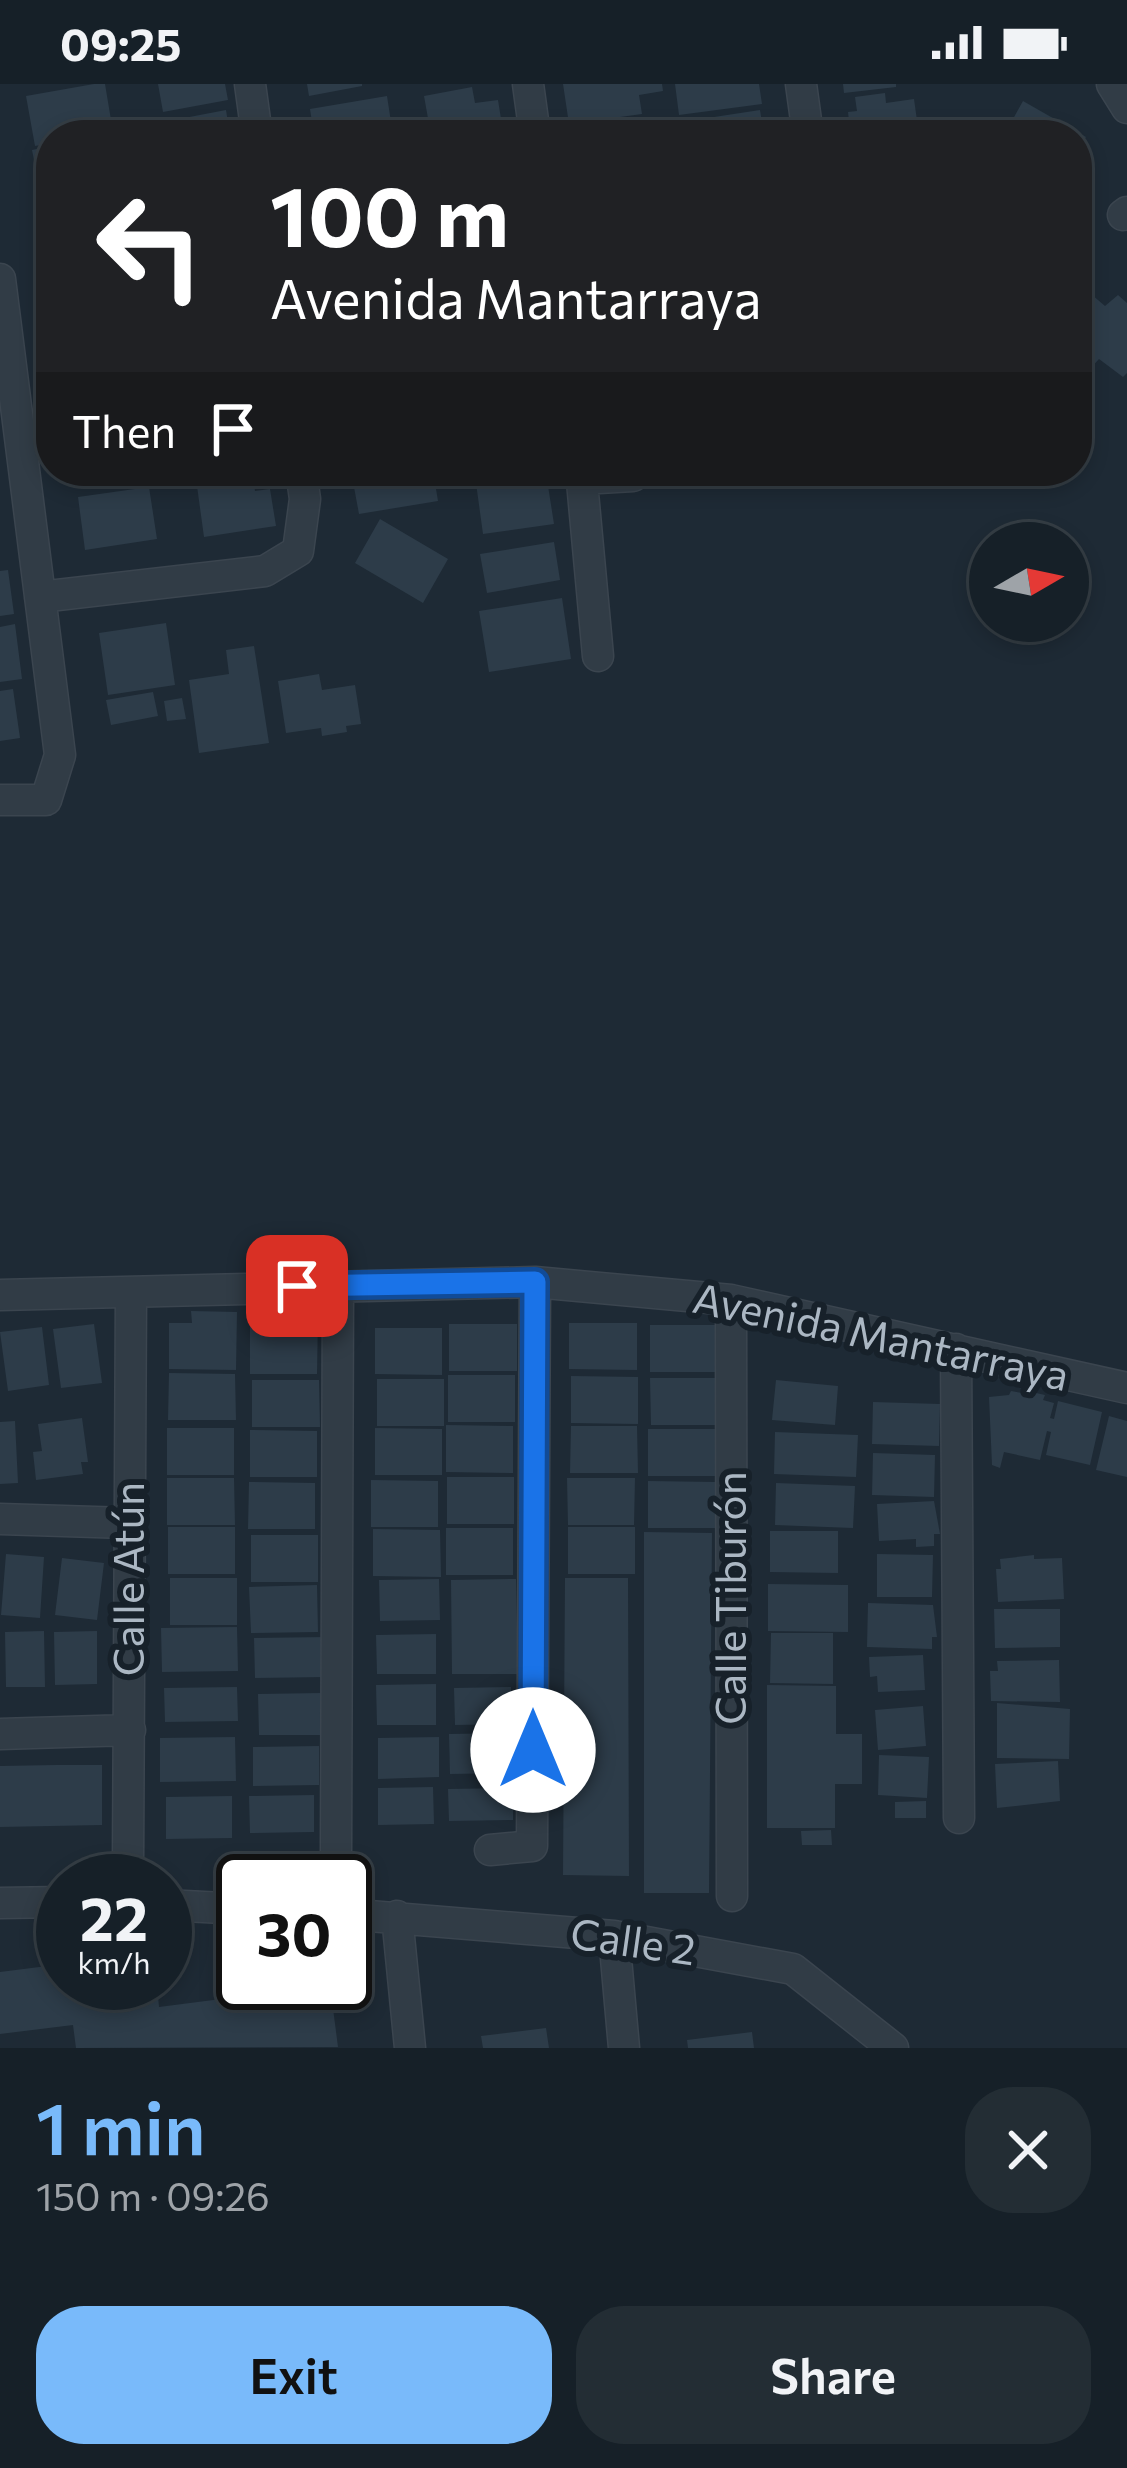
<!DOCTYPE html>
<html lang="en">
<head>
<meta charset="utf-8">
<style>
  :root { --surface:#162028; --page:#232d34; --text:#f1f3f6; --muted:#9ea3a8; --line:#353e45; --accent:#79bafa }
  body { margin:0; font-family:Commissioner,sans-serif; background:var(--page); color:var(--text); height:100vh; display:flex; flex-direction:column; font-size:45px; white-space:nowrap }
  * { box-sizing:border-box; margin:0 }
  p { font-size:39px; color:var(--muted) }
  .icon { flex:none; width:66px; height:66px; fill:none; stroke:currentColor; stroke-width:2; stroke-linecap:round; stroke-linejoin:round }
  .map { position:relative; height:1964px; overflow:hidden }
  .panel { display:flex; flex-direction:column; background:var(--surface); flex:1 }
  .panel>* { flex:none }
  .banner { position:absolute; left:36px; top:36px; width:1056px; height:366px; border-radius:48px; box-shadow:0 6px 18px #0003,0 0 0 3px var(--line); background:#202124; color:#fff; overflow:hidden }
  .needle { width:78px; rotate:81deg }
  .fabs { position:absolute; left:969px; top:438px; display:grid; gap:24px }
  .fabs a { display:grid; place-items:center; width:120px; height:120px; border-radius:50%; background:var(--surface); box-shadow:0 6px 18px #0003,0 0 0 3px var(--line); font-size:60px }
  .speed { position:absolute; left:36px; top:1770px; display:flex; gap:24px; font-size:60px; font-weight:700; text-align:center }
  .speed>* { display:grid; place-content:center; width:156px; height:156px; border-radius:50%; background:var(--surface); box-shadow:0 6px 18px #0003,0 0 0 3px var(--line); line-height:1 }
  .speed small { font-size:30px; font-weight:400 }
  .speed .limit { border:6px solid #111; border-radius:18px; background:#fff; color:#111 }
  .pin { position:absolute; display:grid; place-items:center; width:102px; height:102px; color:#fff; margin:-51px; border-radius:24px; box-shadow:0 6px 18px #0006 }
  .me { position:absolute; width:132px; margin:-66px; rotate:0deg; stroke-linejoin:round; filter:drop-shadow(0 0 9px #0008) }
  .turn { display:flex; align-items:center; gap:42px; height:252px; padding:0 36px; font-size:54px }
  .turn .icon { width:156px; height:156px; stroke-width:2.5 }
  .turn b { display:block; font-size:84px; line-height:102px }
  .then { display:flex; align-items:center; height:114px; padding:0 36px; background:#0003; gap:24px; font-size:45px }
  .round { display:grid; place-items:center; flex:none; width:126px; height:126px; border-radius:48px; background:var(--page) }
  .headline { display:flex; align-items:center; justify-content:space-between; height:204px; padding:0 36px }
  h1 { font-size:72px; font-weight:600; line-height:90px; color:var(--accent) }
  .action { display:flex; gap:24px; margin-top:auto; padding:24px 36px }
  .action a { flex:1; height:138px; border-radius:48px; background:var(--accent); color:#111; font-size:48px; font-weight:600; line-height:138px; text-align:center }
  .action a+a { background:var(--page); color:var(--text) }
  .status { display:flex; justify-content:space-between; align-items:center; height:84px; padding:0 60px; background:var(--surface); direction:ltr }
  .status svg { height:33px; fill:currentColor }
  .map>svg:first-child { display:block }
  .building { fill:#2d3c49 }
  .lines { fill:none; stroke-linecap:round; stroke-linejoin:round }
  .minor-casing { stroke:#3b454f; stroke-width:33 }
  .minor { stroke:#313c46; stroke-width:30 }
  .route-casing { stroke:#114b97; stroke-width:30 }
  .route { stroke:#1a73e8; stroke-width:21 }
  .labels { text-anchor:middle; stroke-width:12; stroke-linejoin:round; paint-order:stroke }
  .street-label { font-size:42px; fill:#abb7c3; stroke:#17212a }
</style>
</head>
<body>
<div class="status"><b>09:25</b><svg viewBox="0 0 49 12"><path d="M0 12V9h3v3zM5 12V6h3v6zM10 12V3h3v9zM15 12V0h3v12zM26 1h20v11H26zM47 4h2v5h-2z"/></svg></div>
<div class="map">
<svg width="1127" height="1964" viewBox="0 0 1127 1964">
  <rect width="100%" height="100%" fill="#1e2a35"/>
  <path class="building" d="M 94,0 L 105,0 L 113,48 L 51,51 L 51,59 L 35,62 L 26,12 Z
    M 158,0 L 225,0 L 228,16 L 163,28 Z
    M 307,0 L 362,0 L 362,2 L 309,12 Z
    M 563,0 L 662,0 L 663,7 L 639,11 L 642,30 L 569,40 Z
    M 675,0 L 759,0 L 762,20 L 679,31 Z
    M 843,0 L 896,0 L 896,3 L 844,9 Z
    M 472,3 L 475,19 L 498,16 L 502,41 L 431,51 L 424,12 Z
    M 885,9 L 886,19 L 914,15 L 919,51 L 864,51 L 863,45 L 850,47 L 848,28 L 857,27 L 855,13 Z
    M 387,12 L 393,51 L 314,51 L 310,25 Z
    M 1023,17 L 1086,53 L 1077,68 L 1077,51 L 1004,51 Z
    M 226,26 L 230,51 L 138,51 L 137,43 Z
    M 760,26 L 764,51 L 704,51 L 701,35 Z
    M 668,37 L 670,51 L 581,51 L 580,46 Z
    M 51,62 L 51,151 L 49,151 L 32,66 Z
    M 1084,204 L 1105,222 L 1118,211 L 1127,219 L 1127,289 L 1123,293 L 1099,275 L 1089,286 L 1077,274 L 1077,213 Z
    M 78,387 L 142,387 L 144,397 L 81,405 Z
    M 351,387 L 433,387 L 438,417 L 359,430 Z
    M 546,389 L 554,440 L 483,450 L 476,399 Z
    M 253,394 L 255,407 L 270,405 L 276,442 L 204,453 L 197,402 Z
    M 149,403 L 157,455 L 85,466 L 78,413 Z
    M 380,435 L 448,475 L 423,519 L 355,479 Z
    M 554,458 L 560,496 L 487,509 L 480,470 Z
    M 8,486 L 14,530 L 0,532 L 0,487 Z
    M 562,514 L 571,575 L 489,588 L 479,527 Z
    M 166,539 L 175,601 L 108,611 L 99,549 Z
    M 15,540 L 22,595 L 0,598 L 0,543 Z
    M 254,562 L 269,659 L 199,669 L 189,596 L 229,590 L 226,566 Z
    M 319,590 L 322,606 L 355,601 L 361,640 L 346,642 L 347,648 L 322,652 L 321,644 L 286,649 L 278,597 Z
    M 13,605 L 20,654 L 0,657 L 0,607 Z
    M 153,608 L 158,632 L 111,641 L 106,616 Z
    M 182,614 L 186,635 L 167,637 L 164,617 Z
    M 191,1227 L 237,1228 L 236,1286 L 169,1285 L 169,1239 L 192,1239 Z
    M 262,1232 L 318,1233 L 317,1290 L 250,1290 L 250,1243 L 262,1243 Z
    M 569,1239 L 637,1239 L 637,1286 L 569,1285 Z
    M 94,1240 L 102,1299 L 61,1304 L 53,1245 Z
    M 449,1240 L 517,1240 L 517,1287 L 449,1287 Z
    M 650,1241 L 717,1241 L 717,1288 L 650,1288 Z
    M 42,1243 L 49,1301 L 8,1307 L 0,1248 Z
    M 375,1244 L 442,1244 L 442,1291 L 375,1290 Z
    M 169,1289 L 235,1290 L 236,1336 L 168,1336 Z
    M 448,1291 L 515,1291 L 515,1338 L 448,1338 Z
    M 571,1292 L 638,1293 L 638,1340 L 571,1339 Z
    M 650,1294 L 718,1294 L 718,1341 L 651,1341 Z
    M 377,1295 L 444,1295 L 444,1342 L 377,1342 Z
    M 252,1296 L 319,1296 L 320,1343 L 252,1343 Z
    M 776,1296 L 838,1302 L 835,1341 L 772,1336 Z
    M 1023,1306 L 1045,1311 L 1043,1316 L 1054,1319 L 1050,1334 L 1054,1335 L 1058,1317 L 1102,1328 L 1090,1381 L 1046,1371 L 1051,1348 L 1047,1347 L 1040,1376 L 1004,1368 L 1000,1384 L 992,1381 L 989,1313 L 1009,1311 L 1011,1307 L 1022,1309 Z
    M 873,1318 L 940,1320 L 939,1362 L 872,1360 Z
    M 1109,1332 L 1127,1337 L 1127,1393 L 1096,1386 Z
    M 82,1334 L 88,1378 L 81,1378 L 83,1390 L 36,1396 L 33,1368 L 42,1367 L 38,1340 Z
    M 15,1337 L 18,1399 L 0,1400 L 0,1338 Z
    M 446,1341 L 513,1342 L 513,1389 L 446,1388 Z
    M 571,1342 L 637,1342 L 638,1389 L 570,1389 Z
    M 167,1344 L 234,1344 L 234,1391 L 167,1391 Z
    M 375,1344 L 442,1345 L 442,1391 L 375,1391 Z
    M 648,1345 L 716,1345 L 715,1392 L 648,1392 Z
    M 250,1346 L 317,1347 L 317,1393 L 250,1393 Z
    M 775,1348 L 858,1351 L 856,1393 L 774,1390 Z
    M 873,1369 L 935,1371 L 934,1413 L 872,1411 Z
    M 447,1393 L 514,1393 L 514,1440 L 447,1440 Z
    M 167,1394 L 234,1394 L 235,1441 L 167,1441 Z
    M 567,1394 L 635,1394 L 634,1441 L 568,1441 Z
    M 371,1396 L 438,1397 L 438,1443 L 371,1443 Z
    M 648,1397 L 715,1398 L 715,1444 L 648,1444 Z
    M 249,1398 L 315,1399 L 315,1445 L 248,1445 Z
    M 776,1399 L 855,1402 L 853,1444 L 775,1441 Z
    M 934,1417 L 940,1450 L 934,1450 L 934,1462 L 916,1463 L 916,1455 L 879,1457 L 877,1420 Z
    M 168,1443 L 235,1443 L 235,1490 L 168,1490 Z
    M 568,1443 L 635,1443 L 635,1490 L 568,1490 Z
    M 446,1444 L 513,1444 L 513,1491 L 446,1491 Z
    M 373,1445 L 440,1446 L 441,1493 L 373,1492 Z
    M 770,1447 L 838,1447 L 838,1489 L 770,1488 Z
    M 644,1448 L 712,1449 L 709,1809 L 644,1809 Z
    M 251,1451 L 318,1451 L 318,1498 L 251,1498 Z
    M 6,1470 L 44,1473 L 40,1534 L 1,1531 Z
    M 877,1470 L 933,1471 L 932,1513 L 877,1513 Z
    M 1034,1471 L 1034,1475 L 1062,1474 L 1064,1515 L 998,1518 L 996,1485 L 1001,1485 L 1000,1475 Z
    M 62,1474 L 104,1479 L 97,1536 L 55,1531 Z
    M 170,1494 L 237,1494 L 237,1541 L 170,1541 Z
    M 565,1494 L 628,1494 L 629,1792 L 563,1791 Z
    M 439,1495 L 440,1536 L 380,1537 L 379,1496 Z
    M 516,1495 L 518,1590 L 452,1590 L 451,1496 Z
    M 768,1500 L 848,1501 L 848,1548 L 768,1547 Z
    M 317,1501 L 318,1548 L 251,1549 L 249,1503 Z
    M 868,1519 L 933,1521 L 937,1553 L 932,1553 L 932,1565 L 867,1563 Z
    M 994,1525 L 1060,1525 L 1060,1563 L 995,1564 Z
    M 237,1543 L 238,1587 L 162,1588 L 161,1544 Z
    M 44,1547 L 45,1603 L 6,1603 L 5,1548 Z
    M 97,1547 L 97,1600 L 55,1601 L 54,1548 Z
    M 771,1549 L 833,1549 L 833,1600 L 770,1599 Z
    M 436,1550 L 436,1590 L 377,1590 L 376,1551 Z
    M 327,1553 L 327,1593 L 255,1594 L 254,1554 Z
    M 923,1571 L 925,1606 L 878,1608 L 877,1592 L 870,1593 L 869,1573 Z
    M 1059,1576 L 1060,1618 L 991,1617 L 990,1587 L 998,1587 L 997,1577 Z
    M 436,1600 L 436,1641 L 377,1641 L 376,1601 Z
    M 767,1601 L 836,1602 L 836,1650 L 862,1650 L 862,1700 L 835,1700 L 835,1744 L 767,1744 Z
    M 237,1603 L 238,1637 L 165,1638 L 164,1604 Z
    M 511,1603 L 512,1640 L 455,1641 L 454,1604 Z
    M 322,1609 L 323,1651 L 259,1651 L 258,1610 Z
    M 997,1619 L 1070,1625 L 1069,1675 L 997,1674 Z
    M 923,1622 L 926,1662 L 878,1666 L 875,1626 Z
    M 515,1649 L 516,1689 L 450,1690 L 449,1650 Z
    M 235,1653 L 236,1697 L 160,1698 L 160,1654 Z
    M 439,1653 L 439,1693 L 378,1695 L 378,1654 Z
    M 319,1662 L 319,1701 L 253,1702 L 253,1663 Z
    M 879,1671 L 929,1673 L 927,1714 L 878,1711 Z
    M 1058,1677 L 1060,1717 L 997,1724 L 995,1680 Z
    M 56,1681 L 102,1681 L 102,1741 L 0,1743 L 0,1682 Z
    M 433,1703 L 434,1740 L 378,1741 L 378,1704 Z
    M 513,1704 L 513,1736 L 449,1737 L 448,1705 Z
    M 314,1711 L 314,1748 L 250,1749 L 249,1712 Z
    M 232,1712 L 232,1754 L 166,1755 L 166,1713 Z
    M 926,1717 L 926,1734 L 895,1734 L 895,1718 Z
    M 831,1746 L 832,1761 L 802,1761 L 801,1747 Z
    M 63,1880 L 63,1899 L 68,1899 L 70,1911 L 157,1901 L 159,1923 L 330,1901 L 338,1963 L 76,1964 L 73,1941 L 0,1950 L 0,1888 Z
    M 546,1944 L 549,1964 L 483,1964 L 481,1952 Z
    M 752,1948 L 754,1964 L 688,1964 L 687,1956 Z"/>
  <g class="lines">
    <g class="minor-casing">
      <path id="minor" d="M 250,0 L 257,51
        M 528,0 L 535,51
        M 801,0 L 808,51
        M 1112,0 L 1127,24
        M 1123,131 L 1127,128
        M 0,195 L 60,671 L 46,716 L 0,716
        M 581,387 L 598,572
        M 582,395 L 633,392
        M 40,513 L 265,487 L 298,467 L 305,415 L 301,387
        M 0,1211 L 535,1198 L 731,1216 L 1127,1304
        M 731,1216 L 732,1812
        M 956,1265 L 959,1734
        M 0,1435 L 127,1439
        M 0,1650 L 130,1646
        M 490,1766 L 532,1762 L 535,1198
        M 336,1771 L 338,1201
        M 128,1782 L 131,1208
        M 0,1819 L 63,1818
        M 165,1821 L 243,1825
        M 345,1830 L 614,1852 L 793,1885 L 893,1964
        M 397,1832 L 410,1964
        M 614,1852 L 624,1964"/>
    </g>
    <use href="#minor" class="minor"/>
  </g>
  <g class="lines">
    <g class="route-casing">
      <path id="route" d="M 297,1202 L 535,1198 L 533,1666"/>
    </g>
    <use href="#route" class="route"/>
  </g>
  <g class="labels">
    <g class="street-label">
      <text transform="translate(881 1253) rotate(12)" y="15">Avenida Mantarraya</text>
      <text transform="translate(129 1495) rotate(-90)" y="15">Calle Atún</text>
      <text transform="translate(731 1514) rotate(-90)" y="15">Calle Tiburón</text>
      <text transform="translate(633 1858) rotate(8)" y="15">Calle 2</text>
    </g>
  </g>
</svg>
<div class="fabs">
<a><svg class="needle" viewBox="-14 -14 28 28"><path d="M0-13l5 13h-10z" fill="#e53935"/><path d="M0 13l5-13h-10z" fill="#9ea3a8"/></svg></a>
</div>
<div class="speed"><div>22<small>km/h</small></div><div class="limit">30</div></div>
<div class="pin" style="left:297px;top:1202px;background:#d93025"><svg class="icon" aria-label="arrive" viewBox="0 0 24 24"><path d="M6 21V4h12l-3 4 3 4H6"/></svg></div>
<svg class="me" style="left:533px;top:1666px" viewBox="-20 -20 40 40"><circle r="19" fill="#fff"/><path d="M0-13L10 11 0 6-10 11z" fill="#1a73e8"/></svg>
<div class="banner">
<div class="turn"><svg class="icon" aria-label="left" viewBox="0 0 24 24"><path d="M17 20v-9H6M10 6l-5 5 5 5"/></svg><div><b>100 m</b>Avenida Mantarraya</div></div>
<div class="then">Then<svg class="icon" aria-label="arrive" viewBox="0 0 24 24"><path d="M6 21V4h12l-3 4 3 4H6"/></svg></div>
</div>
</div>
<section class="panel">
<div class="headline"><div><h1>1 min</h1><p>150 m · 09:26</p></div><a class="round"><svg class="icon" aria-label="close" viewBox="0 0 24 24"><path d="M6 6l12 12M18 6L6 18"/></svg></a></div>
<div class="action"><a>Exit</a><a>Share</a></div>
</section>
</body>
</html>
